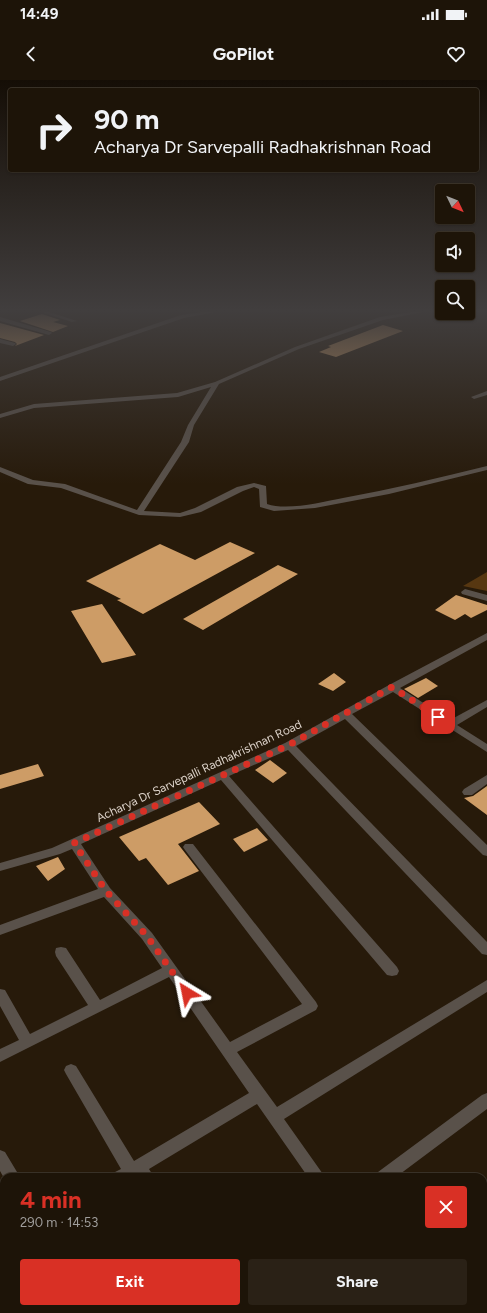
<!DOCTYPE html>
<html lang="en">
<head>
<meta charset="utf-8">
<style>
  :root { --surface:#1d1408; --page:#2a2116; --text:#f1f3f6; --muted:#a09e9c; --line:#3b3329; --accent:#d93025 }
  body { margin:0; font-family:Figtree,sans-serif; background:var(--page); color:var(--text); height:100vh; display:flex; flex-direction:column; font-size:15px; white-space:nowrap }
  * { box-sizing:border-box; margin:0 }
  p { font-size:13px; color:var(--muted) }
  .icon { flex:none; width:22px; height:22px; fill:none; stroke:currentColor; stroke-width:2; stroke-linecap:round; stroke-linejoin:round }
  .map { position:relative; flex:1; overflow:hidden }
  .details { position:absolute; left:0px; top:1093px; width:487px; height:140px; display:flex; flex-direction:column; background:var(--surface); border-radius:12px 12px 0 0; box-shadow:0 1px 3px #0004,0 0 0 1px var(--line) }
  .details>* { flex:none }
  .top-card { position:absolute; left:8px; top:8px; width:471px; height:84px; border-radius:4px; box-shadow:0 1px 3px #0004,0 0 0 1px var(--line); background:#1d1408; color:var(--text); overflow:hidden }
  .needle { width:26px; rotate:133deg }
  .controls { position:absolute; left:435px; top:104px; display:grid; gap:8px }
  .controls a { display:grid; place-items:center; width:40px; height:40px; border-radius:4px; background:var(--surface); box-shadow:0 1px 3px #0004,0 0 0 1px var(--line); font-size:20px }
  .pin { position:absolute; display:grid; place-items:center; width:34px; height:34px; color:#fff; margin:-17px; border-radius:8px; box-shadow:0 2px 6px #0006 }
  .me { position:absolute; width:44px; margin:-22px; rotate:325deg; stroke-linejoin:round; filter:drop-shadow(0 0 3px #0008) }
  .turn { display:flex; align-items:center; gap:14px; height:84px; padding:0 20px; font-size:18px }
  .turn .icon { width:52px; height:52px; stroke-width:2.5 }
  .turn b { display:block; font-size:28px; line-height:34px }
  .round { display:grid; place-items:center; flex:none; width:42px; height:42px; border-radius:4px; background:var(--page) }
  .summary { display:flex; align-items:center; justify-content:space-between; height:68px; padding:0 20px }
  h1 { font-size:24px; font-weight:700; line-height:30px; color:var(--accent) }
  .cta { display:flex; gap:8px; margin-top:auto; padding:8px 20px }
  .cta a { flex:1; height:46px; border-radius:4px; background:var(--accent); color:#fff; font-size:16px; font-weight:700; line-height:46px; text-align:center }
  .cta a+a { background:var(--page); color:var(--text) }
  .status { display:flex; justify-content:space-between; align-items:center; height:28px; padding:0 20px; background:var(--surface); direction:ltr }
  .status svg { height:11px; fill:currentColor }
  header { display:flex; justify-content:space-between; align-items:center; height:52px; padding:0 20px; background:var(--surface); font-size:18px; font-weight:700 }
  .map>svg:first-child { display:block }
  .green { fill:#573711 }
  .building { fill:#cd9c66 }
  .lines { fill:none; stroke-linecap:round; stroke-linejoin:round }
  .minor { fill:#59514a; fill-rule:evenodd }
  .route { stroke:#d93025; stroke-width:7; stroke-dasharray:0 12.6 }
  .labels { text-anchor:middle; stroke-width:4; stroke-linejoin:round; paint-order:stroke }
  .street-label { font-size:12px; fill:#dbd1c8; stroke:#271a0a }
</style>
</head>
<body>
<div class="status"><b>14:49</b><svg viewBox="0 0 49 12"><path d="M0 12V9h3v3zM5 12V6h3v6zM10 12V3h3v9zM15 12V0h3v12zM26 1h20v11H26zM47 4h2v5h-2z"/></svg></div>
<header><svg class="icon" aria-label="back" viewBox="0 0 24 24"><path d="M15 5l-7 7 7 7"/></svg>GoPilot<svg class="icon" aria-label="heart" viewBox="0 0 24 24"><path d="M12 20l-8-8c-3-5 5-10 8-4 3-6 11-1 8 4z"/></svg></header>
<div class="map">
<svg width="487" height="1233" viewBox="0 0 487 1233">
  <rect width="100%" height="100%" fill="#271a0a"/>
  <path class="green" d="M 487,492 L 487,511 L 463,506 Z"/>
  <path class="building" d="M 42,234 L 60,240 L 53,242 L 68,246 L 53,252 L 20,241 Z
    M 0,243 L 44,255 L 15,266 L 17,264 L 15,262 L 0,258 Z
    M 383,245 L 403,251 L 336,277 L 319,272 L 331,267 L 328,266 Z
    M 230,462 L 255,473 L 143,534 L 117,520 L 121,519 L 86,501 L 160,464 L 195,480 Z
    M 278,485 L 298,494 L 203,550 L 183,539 Z
    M 456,515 L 487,525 L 487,530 L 471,538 L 465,534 L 455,540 L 435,530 Z
    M 102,524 L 136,575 L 102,583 L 71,531 Z
    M 334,593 L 346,602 L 333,611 L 318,604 Z
    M 426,598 L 438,606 L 418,618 L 404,609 Z
    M 270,680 L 287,693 L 273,703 L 255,690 Z
    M 38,684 L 44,696 L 0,709 L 0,695 Z
    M 487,706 L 487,735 L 464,718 L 473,716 Z
    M 199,722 L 220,744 L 178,764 L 199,791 L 168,805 L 146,778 L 139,781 L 119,757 Z
    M 257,748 L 268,760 L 244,772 L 233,759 Z
    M 58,777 L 65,789 L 48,801 L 36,786 Z"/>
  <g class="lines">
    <path class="minor" d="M 41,232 L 49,232 L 77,241 L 72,242 Z
      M 202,232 L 216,232 L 184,238 L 0,301 L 0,297 L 181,235 Z
      M 411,232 L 423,232 L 383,240 L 299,269 L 219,304 L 194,345 L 189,362 L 144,431 L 180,433 L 195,428 L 237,407 L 254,403 L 266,406 L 267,424 C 287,431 322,422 343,418 C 391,409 439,398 487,386 L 487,390 L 389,414 L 315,428 L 274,431 L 260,427 L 259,409 L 254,407 L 243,411 L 201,432 L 180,437 L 139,435 L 61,408 L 28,404 L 0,392 L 0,387 L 33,400 L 65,404 L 137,430 L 181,362 L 188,345 L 211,307 L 178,317 L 34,328 L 0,338 L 0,334 L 34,324 L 177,313 L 215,302 L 295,267 L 380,237 Z
      M 0,237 L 51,252 L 52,253 L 49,255 L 0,241 Z
      M 0,259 L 15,263 L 16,264 L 13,266 L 0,263 Z
      M 487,311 L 487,315 L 474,319 L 471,317 Z
      M 465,509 L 487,515 L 487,521 L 462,514 L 461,512 Z
      M 487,553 L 487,560 L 400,608 L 450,640 L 487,620 L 487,627 L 457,645 L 487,664 L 487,672 L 393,612 L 352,634 L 487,765 L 487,776 L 483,775 L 345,639 L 296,666 L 487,862 L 487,875 L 482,874 L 288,670 L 229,696 L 397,887 L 399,891 L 397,895 L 392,896 L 387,895 L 221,700 L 81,764 L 110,808 L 152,853 L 230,962 L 302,924 L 185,770 L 183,767 L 185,764 L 193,764 L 316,922 L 318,926 L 316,930 L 237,972 L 277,1027 L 487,900 L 487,912 L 284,1039 L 325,1097 L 308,1097 L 257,1024 L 149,1089 L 154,1097 L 113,1097 L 115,1092 L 121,1089 L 66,994 L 64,990 L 66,986 L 71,984 L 76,986 L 134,1081 L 249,1013 L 169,897 L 0,982 L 0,969 L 19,960 L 0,926 L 0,909 L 5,910 L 30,954 L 88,925 L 56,876 L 55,872 L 56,868 L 61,867 L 66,868 L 100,920 L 162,888 L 142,859 L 104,817 L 0,855 L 0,845 L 98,809 L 72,769 L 60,774 L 0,791 L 0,783 L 52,768 L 285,663 L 389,605 Z
      M 487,695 L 487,704 L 472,715 L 464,715 L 462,712 L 464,709 Z
      M 487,1013 L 487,1029 L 396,1097 L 376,1097 L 378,1092 L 482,1015 Z
      M 0,1070 L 5,1072 L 20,1097 L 4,1098 L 0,1091 Z
      M 487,1154 L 487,1171 L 483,1173 L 483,1156 Z
      M 4,1160 L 4,1178 L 0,1179 L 0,1162 Z
      M 75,1229 L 93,1229 L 95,1233 L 77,1233 Z
      M 223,1229 L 242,1229 L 244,1233 L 225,1233 Z
      M 412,1229 L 431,1229 L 433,1233 L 414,1233 Z"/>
  </g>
  <linearGradient id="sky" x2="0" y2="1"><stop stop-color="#150e06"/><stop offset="0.57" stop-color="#413e3e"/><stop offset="1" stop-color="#413e3e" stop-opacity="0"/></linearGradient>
  <rect width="487" height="404" fill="url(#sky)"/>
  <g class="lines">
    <path class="route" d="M 187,913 L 147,856 L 106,811 L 74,763 L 289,665 L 392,607 L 438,637"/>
  </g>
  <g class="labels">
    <g class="street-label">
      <text transform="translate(199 691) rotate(-25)" y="4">Acharya Dr Sarvepalli Radhakrishnan Road</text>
    </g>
  </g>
</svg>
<div class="controls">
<a><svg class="needle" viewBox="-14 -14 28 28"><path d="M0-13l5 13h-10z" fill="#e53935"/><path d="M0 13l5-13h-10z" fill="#a09e9c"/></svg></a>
<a><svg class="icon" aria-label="sound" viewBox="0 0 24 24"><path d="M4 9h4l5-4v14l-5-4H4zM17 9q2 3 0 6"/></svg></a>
<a><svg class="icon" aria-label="search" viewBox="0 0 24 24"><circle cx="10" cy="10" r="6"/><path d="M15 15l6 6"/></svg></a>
</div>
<div class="pin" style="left:438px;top:637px;background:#d93025"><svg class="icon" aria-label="arrive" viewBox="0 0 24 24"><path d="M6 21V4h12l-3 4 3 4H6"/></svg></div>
<svg class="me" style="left:187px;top:913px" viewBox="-20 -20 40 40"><path d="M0-17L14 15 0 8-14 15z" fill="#d93025" stroke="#fff" stroke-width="4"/></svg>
<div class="top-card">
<div class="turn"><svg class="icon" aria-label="right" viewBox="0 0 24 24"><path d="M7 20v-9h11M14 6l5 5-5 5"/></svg><div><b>90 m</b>Acharya Dr Sarvepalli Radhakrishnan Road</div></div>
</div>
<section class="details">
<div class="summary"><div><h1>4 min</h1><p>290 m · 14:53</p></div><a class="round" style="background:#d93025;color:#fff"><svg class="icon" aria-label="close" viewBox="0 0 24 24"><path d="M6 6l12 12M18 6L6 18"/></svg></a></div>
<div class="cta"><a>Exit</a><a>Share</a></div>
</section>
</div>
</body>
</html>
